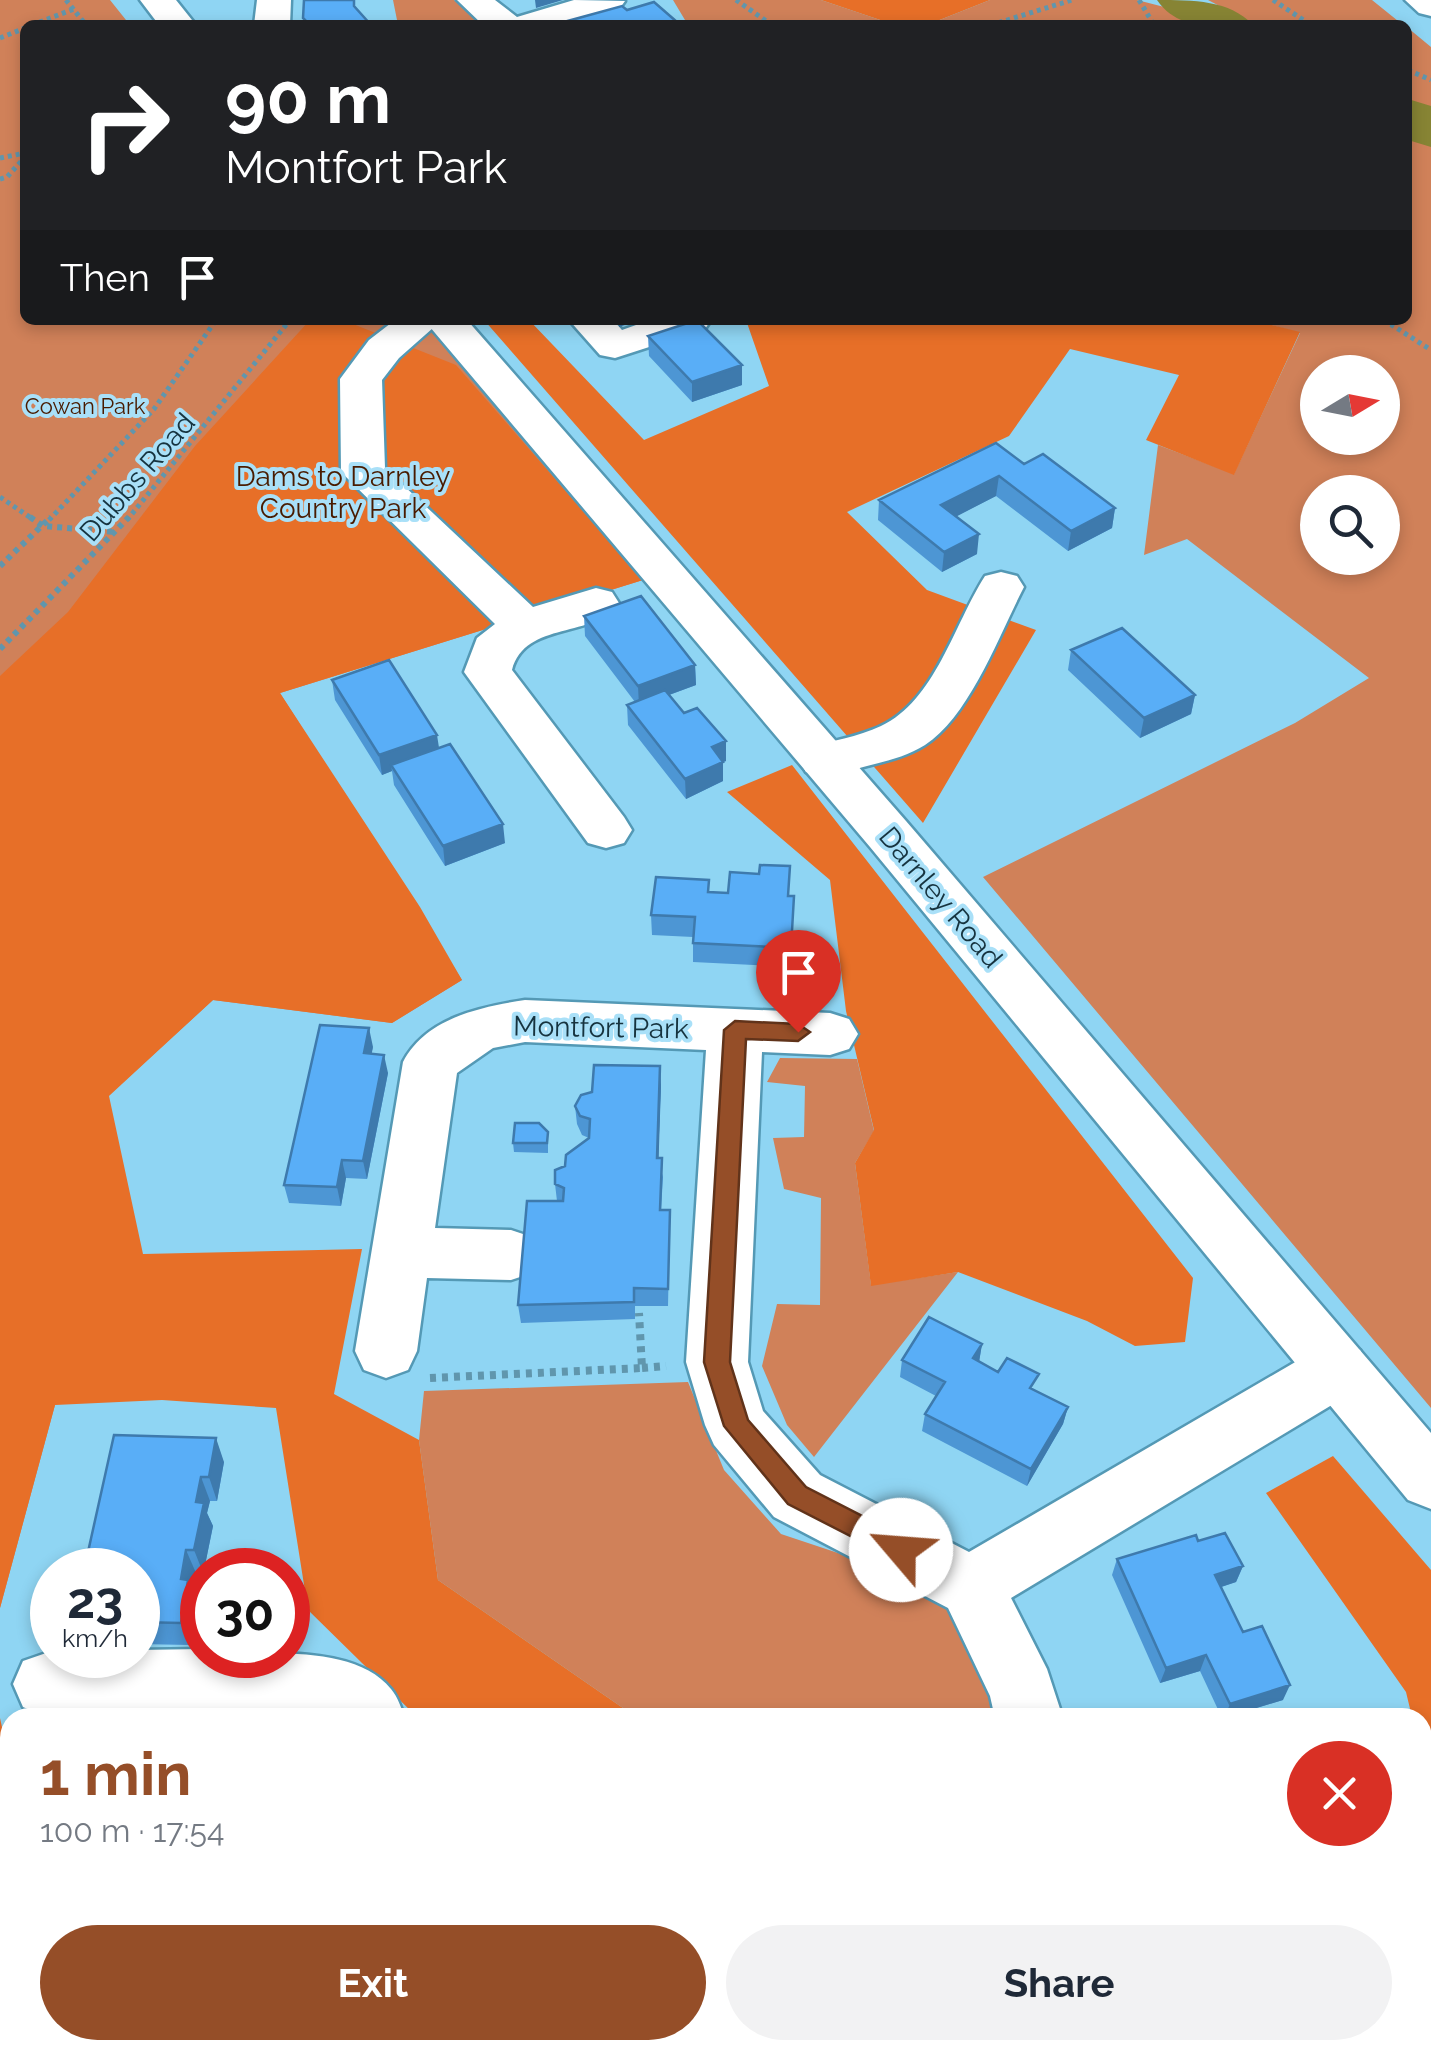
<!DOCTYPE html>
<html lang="en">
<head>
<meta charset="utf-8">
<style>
  :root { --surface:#fff; --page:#f2f2f3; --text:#1f2937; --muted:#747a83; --accent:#954e28 }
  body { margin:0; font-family:Raleway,sans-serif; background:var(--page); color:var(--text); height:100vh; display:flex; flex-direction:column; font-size:38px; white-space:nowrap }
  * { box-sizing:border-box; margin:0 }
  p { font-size:32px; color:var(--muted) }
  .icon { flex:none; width:55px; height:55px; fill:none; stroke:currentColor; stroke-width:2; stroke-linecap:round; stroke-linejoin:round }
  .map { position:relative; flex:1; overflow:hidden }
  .drawer { position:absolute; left:0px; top:1708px; width:1432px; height:352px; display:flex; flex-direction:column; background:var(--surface); border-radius:30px 30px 0 0; box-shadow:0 5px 15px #0003 }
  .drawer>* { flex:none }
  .top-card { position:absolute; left:20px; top:20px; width:1392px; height:305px; border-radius:15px; box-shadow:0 5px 15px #0003; background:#202124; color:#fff; overflow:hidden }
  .needle { width:65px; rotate:80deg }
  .controls { position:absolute; left:1300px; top:355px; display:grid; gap:20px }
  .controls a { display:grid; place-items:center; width:100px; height:100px; border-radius:50%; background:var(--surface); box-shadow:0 5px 15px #0003; font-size:50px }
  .speed { position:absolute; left:30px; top:1548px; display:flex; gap:20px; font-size:50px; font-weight:700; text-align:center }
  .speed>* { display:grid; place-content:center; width:130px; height:130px; border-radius:50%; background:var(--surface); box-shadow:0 5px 15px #0003; line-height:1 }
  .speed small { font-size:25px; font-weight:400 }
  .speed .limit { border:15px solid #d22; background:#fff; color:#111 }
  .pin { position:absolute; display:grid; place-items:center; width:85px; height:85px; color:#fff; margin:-102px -42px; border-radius:50% 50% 50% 0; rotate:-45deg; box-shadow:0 0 10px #0007 }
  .pin .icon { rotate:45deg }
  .me { position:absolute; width:110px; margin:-55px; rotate:297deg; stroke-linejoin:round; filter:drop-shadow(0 0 8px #0008) }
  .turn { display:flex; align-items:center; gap:35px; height:210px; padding:0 40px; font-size:45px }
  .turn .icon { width:130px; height:130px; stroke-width:2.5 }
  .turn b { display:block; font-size:70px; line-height:85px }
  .then { display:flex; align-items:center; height:95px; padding:0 40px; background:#0003; gap:20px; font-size:38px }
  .round { display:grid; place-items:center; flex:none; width:105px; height:105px; border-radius:52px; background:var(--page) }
  .head { display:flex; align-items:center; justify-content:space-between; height:170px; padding:0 40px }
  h1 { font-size:60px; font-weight:700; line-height:75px; color:var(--accent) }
  .action { display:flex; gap:20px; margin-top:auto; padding:20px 40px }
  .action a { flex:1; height:115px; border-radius:60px; background:var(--accent); color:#fff; font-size:40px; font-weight:700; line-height:115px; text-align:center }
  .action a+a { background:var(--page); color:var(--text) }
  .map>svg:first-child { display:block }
  .green { fill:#d08159; fill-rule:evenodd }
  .forest { fill:#e76f28 }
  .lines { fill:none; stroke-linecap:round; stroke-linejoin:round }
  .river { fill:#878434; fill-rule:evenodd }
  .minor-casing { stroke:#5499b5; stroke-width:5 }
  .major-casing { stroke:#5499b5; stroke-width:5 }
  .path-far2 { stroke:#6096ad; stroke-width:5; stroke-dasharray:4 4; stroke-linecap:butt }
  .path-far1 { stroke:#6096ad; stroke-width:6; stroke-dasharray:5 5; stroke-linecap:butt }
  .path { stroke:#6096ad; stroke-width:8; stroke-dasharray:6 6; stroke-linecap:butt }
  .minor { fill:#fff; fill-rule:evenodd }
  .major { fill:#fff; fill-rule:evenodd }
  .wall { fill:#4d96d4 }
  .shaded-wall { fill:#3e7aad }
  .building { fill:#59aef7; stroke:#3e7aad; stroke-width:2.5 }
  .route { fill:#954e28; stroke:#61331a; stroke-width:2.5 }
  .labels { text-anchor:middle; stroke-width:8; stroke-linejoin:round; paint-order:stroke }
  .far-park-label { font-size:22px; fill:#491b00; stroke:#a9e0f8 }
  .park-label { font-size:28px; fill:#491b00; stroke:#a9e0f8 }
  .street-label { font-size:28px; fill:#16333f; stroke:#a9e0f8 }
</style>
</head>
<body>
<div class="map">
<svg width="1431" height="2059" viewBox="0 0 1431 2059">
  <rect width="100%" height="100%" fill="#8fd5f3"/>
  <path class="green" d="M 0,0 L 110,0 L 130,25 L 25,25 L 25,320 L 440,320 L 643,580 L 280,693 L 462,980 L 392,1023 L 213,1000 L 109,1095 L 55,1405 L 0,1608 Z
    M 393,0 L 454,0 L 484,24 L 398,25 Z
    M 673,0 L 821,0 L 895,25 L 688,25 Z
    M 990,0 L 1137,0 L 1172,9 L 1204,25 L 927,25 Z
    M 1208,0 L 1372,0 L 1403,25 L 1256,25 Z
    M 1408,28 L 1431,47 L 1431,120 L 1408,107 Z
    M 1408,127 L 1431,139 L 1431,1408 L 983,877 L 1295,723 L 1369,678 L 1187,539 L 1144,555 L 1158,445 L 1234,474 L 1300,333 L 1253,320 L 1408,320 ZM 1318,372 L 1382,372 L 1382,438 L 1318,438 ZM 1318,492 L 1382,492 L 1382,558 L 1318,558 Z
    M 780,1058 L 857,1059 L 874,1131 L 855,1163 L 871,1285 L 958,1272 L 814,1457 L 787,1425 L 762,1366 L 777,1304 L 820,1305 L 821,1198 L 784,1189 L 773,1138 L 804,1137 L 805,1086 L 767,1082 Z
    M 688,1382 L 724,1470 L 781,1534 L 862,1561 L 950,1607 L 997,1698 L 999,1717 L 636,1717 L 438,1580 L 419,1440 L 424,1391 Z"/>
  <path class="forest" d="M 821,0 L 990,0 L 927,25 L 895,25 Z
    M 310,320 L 343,320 L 456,365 L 643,580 L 280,693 L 420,907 L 462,980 L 392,1023 L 213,1000 L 109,1096 L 143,1254 L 362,1249 L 334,1394 L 419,1440 L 438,1580 L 636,1717 L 417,1717 L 308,1610 L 276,1408 L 162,1400 L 55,1405 L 0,1608 L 0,676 L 68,612 L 195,446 Z
    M 484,320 L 529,320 L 644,440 L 769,386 L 746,320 L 1252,320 L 1300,332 L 1234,475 L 1146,440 L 1179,375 L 1070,349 L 1009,436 L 847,512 L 927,590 L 1036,630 L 923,823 Z
    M 792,765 L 1193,1278 L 1185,1342 L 1135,1346 L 1087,1321 L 958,1272 L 871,1286 L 855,1163 L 874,1130 L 846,1011 L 830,880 L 727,792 Z
    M 1333,1456 L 1431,1570 L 1431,1796 L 1423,1761 L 1422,1718 L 1412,1717 L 1406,1692 L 1266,1493 Z
    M 0,1718 L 10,1764 L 10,2050 L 90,2050 L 100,2059 L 0,2059 Z"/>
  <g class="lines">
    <path class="river" d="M 1157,0 C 1193,0 1230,0 1253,25 C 1217,25 1180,33 1157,0 Z
      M 1408,99 L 1431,106 L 1431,147 L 1408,140 Z"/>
    <g class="minor-casing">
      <path id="minor" d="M 257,0 L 291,0 L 290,25 L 254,25 Z
        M 457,0 L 495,0 L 517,17 L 574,0 L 625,1 L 620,8 L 565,25 L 483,25 Z
        M 1405,0 L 1431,0 L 1431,16 L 1419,13 Z
        M 395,320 L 442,320 L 399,358 L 382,380 L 385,468 L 533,607 L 596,588 L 612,592 L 619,603 C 596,639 525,620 512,670 L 624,817 L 632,830 L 624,843 L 606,848 L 588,843 L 464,672 L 477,638 L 495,624 L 341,472 L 340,379 L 369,340 Z
        M 569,320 L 613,320 L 622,330 L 650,320 L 711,320 L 705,329 L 615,358 L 600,355 Z
        M 1001,572 L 1017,576 L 1024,587 C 1000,633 970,716 925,745 C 908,756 887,761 867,766 C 845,772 828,779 806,772 L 799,760 L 806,748 C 831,741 858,737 881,726 C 935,701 954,624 985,576 Z
        M 525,1000 L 830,1013 L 849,1019 L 858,1034 L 849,1049 L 830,1055 L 762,1052 L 748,1362 L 763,1411 L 820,1475 L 969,1552 L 1316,1350 L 1338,1342 L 1360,1350 L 1369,1369 L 1360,1388 L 1011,1598 L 1047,1669 L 1063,1718 L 995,1718 L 990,1696 L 948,1608 L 774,1517 L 714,1445 L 705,1425 L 686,1362 L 706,1050 L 525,1042 L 493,1048 L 457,1073 L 435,1228 L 511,1230 L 532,1237 L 541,1255 L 532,1273 L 511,1280 L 427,1278 L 417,1351 L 408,1370 L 386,1378 L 364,1370 L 355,1351 L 403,1062 C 426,1018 480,1007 525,1000 Z
        M 202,1649 L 202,1655 C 256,1655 353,1642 391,1689 C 398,1697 401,1708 405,1718 L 192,1714 L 47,1717 L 23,1707 L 13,1684 L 23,1661 L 52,1651 L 52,1655 L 138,1655 L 138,1650 Z
        M 591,2050 L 705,2050 L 709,2059 L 595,2059 Z
        M 811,2050 L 901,2050 L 897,2059 L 807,2059 Z"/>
    </g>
    <g class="major-casing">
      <path id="major" d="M 140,0 L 176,0 L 196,25 L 159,25 Z
        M 424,320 L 467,320 L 906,821 L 1431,1433 L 1431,1509 L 1408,1500 L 870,847 Z"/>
    </g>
    <path class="path-far2" d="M 66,0 L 86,25
      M 736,0 L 772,25
      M 1139,0 L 1154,25
      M 1273,0 L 1311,25
      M 32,25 L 74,9
      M 991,25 L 1072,0
      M 0,38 L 25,28
      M 1408,70 L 1431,80
      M 0,158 L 25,153
      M 0,179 L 7,177 L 25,157
      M 1384,320 L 1431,350
      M 0,497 L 34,520
      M 49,520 L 154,409 L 216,320
      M 127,520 L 290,320"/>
    <path class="path-far1" d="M 30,517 L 43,526 L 115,532
      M 0,566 L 51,517
      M 0,649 L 129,517"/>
    <path class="path" d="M 642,1368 L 666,1366
      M 430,1378 L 642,1368 L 639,1313"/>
    <use href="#minor" class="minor"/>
    <use href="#major" class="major"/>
  </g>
  <path class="wall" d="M 648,336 L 742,385 L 692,402 L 649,356 Z
    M 1024,464 L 1115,508 L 1112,528 L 1068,551 L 996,496 L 956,516 L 977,554 L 942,572 L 878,520 L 879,500 Z
    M 584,616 L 695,665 L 696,685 L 669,695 L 684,713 L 726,741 L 726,761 L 723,762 L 723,781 L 686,799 L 628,725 L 627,705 L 635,702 L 585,636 Z
    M 1071,650 L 1195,695 L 1191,714 L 1140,738 L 1068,670 Z
    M 332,680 L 439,748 L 505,843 L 445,866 L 394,785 L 392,771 L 382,775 L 335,700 Z
    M 709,892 L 794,896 L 791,967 L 693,962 L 693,937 L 652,935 L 651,915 Z
    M 373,1047 L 371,1054 L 388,1073 L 367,1179 L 346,1178 L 341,1206 L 289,1203 L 284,1185 Z
    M 661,1085 L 658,1158 L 663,1177 L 661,1210 L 670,1210 L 668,1306 L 635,1306 L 635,1319 L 521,1323 L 518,1305 L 557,1201 L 555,1184 L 565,1166 L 589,1138 L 582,1135 L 577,1124 L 575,1106 Z
    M 548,1132 L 548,1153 L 514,1152 L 513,1143 Z
    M 982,1344 L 979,1362 L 1068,1407 L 1063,1424 L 1027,1486 L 922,1431 L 925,1414 L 936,1396 L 900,1377 L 902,1360 Z
    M 114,1435 L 224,1462 L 217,1501 L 210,1501 L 207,1513 L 213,1526 L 204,1570 L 202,1570 L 202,1573 L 196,1573 L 193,1591 L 198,1603 L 190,1645 L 138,1644 L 138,1570 Z
    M 1198,1541 L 1243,1566 L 1236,1582 L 1221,1587 L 1243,1632 L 1283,1700 L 1222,1718 L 1200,1671 L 1160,1683 L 1112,1575 L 1117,1559 Z
    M 1109,2050 L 1296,2050 L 1290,2059 L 1107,2059 L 1105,2058 Z"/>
  <path class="shaded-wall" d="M 535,0 L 563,0 L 536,8 Z
    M 619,320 L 639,320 L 619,327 Z
    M 742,365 L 742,385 L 692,402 L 692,382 Z
    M 999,476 L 996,496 L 940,525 L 941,505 Z
    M 1115,508 L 1112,528 L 1068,551 L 1071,531 Z
    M 979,534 L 977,554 L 942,572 L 944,552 Z
    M 695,665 L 696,685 L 639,706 L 638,686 Z
    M 1195,695 L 1191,714 L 1140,738 L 1144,718 Z
    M 437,735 L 440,754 L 391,765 L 392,771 L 382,775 L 379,755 Z
    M 726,741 L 726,761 L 723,762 L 723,781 L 686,799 L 685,779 L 712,747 Z
    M 503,824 L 505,843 L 445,866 L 443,846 Z
    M 369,1028 L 373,1047 L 368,1072 L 364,1053 Z
    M 384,1055 L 388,1073 L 367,1179 L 363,1161 Z
    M 660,1066 L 661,1085 L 658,1177 L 657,1158 Z
    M 342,1160 L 346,1178 L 341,1206 L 337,1187 Z
    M 982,1344 L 979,1362 L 973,1358 Z
    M 1068,1407 L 1063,1424 L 1027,1486 L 1031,1469 Z
    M 216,1438 L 224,1462 L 217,1501 L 209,1477 Z
    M 201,1477 L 210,1501 L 207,1513 L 213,1526 L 204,1570 L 202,1570 L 194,1550 L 196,1502 Z
    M 186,1550 L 196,1573 L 193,1591 L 198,1603 L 190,1645 L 181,1623 L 181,1579 Z
    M 1243,1566 L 1236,1582 L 1209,1591 L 1215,1575 Z
    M 1206,1655 L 1200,1671 L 1160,1683 L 1166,1668 Z
    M 1290,1685 L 1283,1700 L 1224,1718 L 1230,1704 Z
    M 247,2050 L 261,2050 L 263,2054 L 257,2059 L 245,2059 L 242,2054 Z
    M 388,2050 L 398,2050 L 399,2053 L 392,2059 Z"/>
  <path class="building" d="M 304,0 L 354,0 L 354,6 L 371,25 L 310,25 L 303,18 Z
    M 654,2 L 677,22 L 667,25 L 567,25 L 564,22 L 622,6 L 627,10 Z
    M 697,320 L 742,365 L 692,382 L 648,336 Z
    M 996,443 L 1024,464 L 1043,454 L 1115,508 L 1071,531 L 999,476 L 941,505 L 979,534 L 944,552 L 879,500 Z
    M 641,596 L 695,665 L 638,686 L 584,616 Z
    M 1122,628 L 1195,695 L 1144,718 L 1071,650 Z
    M 389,660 L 437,735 L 379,755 L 332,680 Z
    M 665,690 L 684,713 L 697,708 L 726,741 L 712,747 L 723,762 L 685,779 L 627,705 Z
    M 450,744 L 503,824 L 443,846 L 391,765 Z
    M 760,865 L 790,866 L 788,896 L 794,896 L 791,948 L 693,943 L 695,917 L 651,915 L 656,877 L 709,880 L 708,892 L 728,893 L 730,872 L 759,874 Z
    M 320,1025 L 369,1028 L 364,1053 L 384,1055 L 363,1161 L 342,1160 L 337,1187 L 284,1185 Z
    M 594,1065 L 660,1066 L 657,1158 L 662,1158 L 660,1210 L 670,1210 L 668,1289 L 634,1288 L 634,1302 L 518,1305 L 527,1201 L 563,1201 L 564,1188 L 555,1184 L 555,1170 L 565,1166 L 566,1155 L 589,1138 L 590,1119 L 580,1116 L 575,1106 L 581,1095 L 592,1092 Z
    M 515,1123 L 539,1123 L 548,1132 L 547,1143 L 513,1143 Z
    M 929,1317 L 982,1344 L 973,1358 L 998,1372 L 1007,1358 L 1039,1374 L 1030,1388 L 1068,1407 L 1031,1469 L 925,1414 L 945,1382 L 902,1360 Z
    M 114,1435 L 216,1438 L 209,1477 L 201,1477 L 196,1502 L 204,1503 L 194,1550 L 186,1550 L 181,1579 L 188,1580 L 181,1623 L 138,1622 L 138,1570 L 84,1570 Z
    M 1225,1533 L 1243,1566 L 1215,1575 L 1243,1632 L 1262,1626 L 1290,1685 L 1230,1704 L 1206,1655 L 1166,1668 L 1117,1559 L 1196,1535 L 1198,1541 Z
    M 262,2050 L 389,2050 L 395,2059 L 268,2059 Z
    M 1125,2050 L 1296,2050 L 1290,2059 L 1136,2059 Z"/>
  <path class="route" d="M 735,1021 L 798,1024 L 810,1032 L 798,1041 L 746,1039 L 730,1362 L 748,1420 L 806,1487 L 911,1541 L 915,1550 L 911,1559 L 901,1562 L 788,1504 L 724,1426 L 704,1362 L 724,1030 Z"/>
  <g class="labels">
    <g class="far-park-label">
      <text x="85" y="414">Cowan Park</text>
    </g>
    <g class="park-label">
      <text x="343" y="486">Dams to Darnley<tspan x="343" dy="32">Country Park</tspan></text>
    </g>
    <g class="street-label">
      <text transform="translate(137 477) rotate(-49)" y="10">Dubbs Road</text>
      <text transform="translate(941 897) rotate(50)" y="10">Darnley Road</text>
      <text transform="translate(601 1027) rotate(1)" y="10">Montfort Park</text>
    </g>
  </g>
</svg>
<div class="controls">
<a><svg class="needle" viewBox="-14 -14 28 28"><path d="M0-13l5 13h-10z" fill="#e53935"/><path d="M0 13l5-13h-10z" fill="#747a83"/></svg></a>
<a><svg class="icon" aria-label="search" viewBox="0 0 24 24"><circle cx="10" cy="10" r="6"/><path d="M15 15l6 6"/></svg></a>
</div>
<div class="speed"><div>23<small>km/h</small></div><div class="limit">30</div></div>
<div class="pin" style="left:798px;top:1032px;background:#d93025"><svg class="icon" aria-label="arrive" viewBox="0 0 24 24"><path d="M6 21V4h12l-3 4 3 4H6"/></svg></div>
<svg class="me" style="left:901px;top:1550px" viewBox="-20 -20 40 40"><circle r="19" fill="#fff"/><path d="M0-13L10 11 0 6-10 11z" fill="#954e28"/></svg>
<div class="top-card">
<div class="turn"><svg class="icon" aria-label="right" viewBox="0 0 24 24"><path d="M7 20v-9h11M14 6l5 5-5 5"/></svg><div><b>90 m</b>Montfort Park</div></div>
<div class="then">Then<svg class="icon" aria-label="arrive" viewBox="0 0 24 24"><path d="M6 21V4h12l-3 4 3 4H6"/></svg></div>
</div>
<section class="drawer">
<div class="head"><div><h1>1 min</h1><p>100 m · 17:54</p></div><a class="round" style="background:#d93025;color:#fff"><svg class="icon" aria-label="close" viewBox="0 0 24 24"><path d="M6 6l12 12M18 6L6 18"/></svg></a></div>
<div class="action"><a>Exit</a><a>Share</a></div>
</section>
</div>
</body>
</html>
